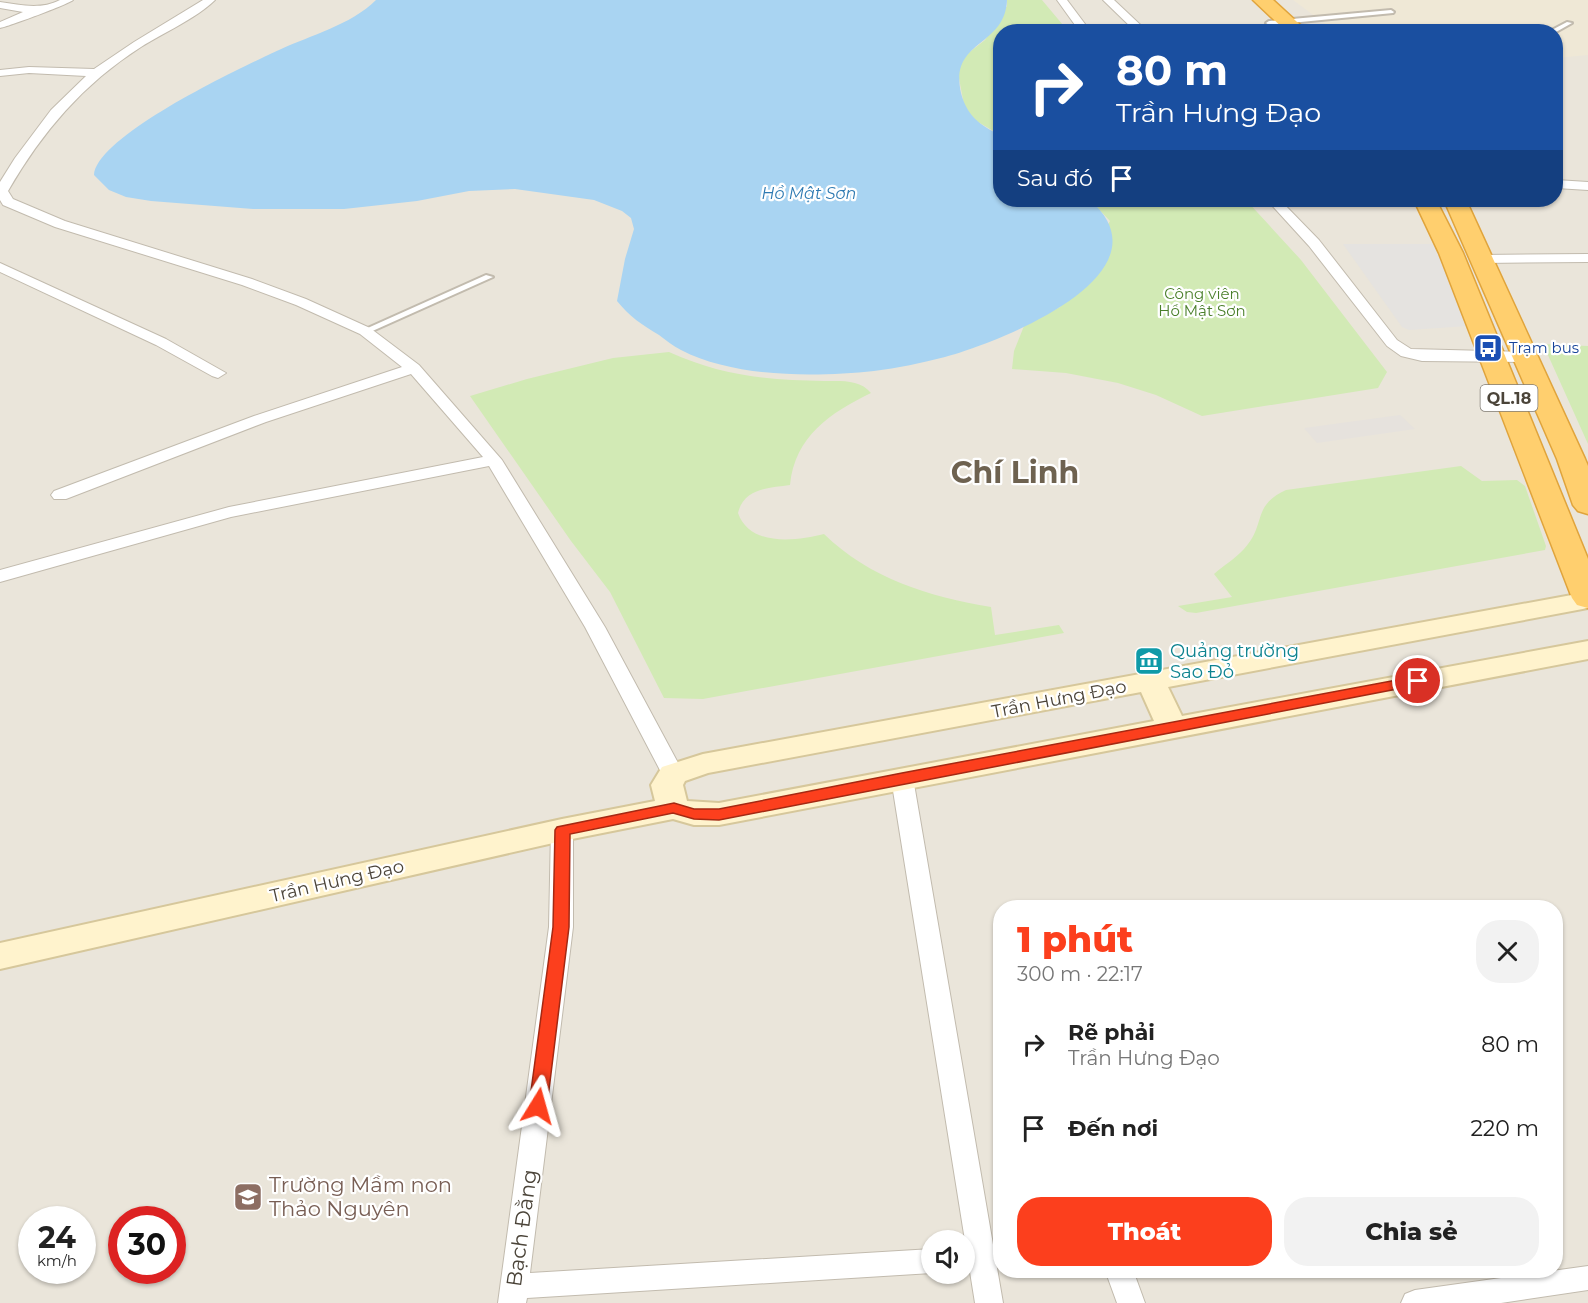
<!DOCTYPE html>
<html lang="vi">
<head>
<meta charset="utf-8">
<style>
  :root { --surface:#fff; --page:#f2f2f2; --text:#222; --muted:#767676; --accent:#fc3f1d }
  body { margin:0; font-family:Montserrat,sans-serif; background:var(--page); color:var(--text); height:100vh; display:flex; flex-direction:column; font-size:22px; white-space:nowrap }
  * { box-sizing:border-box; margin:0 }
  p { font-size:20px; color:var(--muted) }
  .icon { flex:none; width:33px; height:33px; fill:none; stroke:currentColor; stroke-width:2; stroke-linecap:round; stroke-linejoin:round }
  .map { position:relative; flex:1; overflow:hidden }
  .side { position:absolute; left:993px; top:900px; width:570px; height:378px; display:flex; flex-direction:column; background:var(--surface); border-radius:24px; box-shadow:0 2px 4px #0004 }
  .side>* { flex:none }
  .hud { position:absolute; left:993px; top:24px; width:570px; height:183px; border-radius:24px; box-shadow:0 2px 4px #0004; background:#1a4fa0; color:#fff; overflow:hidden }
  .tools { position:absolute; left:921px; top:1230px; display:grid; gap:12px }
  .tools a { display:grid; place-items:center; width:54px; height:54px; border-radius:50%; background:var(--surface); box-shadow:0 2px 4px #0004; font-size:30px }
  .speed { position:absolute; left:18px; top:1206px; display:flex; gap:12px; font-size:30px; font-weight:700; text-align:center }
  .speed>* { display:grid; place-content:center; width:78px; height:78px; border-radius:50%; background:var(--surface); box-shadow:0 2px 4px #0004; line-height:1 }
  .speed small { font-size:15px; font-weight:400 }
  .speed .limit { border:9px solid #d22; background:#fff; color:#111 }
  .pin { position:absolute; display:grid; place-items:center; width:51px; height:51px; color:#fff; margin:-26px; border:3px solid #fff; border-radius:50%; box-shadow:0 2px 6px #0007 }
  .me { position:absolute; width:66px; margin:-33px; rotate:8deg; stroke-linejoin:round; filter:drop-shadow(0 0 4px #0008) }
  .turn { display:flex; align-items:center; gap:21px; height:126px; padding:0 24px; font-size:27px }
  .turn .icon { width:78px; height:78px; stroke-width:2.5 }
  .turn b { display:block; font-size:42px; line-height:51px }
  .then { display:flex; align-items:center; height:57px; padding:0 24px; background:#0003; gap:12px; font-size:22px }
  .round { display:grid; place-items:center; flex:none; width:63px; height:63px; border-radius:24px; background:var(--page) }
  .head { display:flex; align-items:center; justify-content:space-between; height:102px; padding:0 24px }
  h1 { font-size:36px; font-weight:800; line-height:45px; color:var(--accent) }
  .button { display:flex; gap:12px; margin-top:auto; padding:12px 24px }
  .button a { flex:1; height:69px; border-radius:24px; background:var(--accent); color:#fff; font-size:24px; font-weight:800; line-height:69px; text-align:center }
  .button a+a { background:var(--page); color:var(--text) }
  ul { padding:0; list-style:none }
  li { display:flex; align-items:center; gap:18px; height:84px; padding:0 24px }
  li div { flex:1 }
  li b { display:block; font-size:22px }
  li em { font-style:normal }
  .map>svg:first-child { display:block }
  .residential { fill:#eae5da; fill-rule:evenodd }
  .industrial { fill:#e6e2dd }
  .education { fill:#efe8d6 }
  .green { fill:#d2eab5 }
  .parking { fill:#e5e3e0 }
  .water { fill:#a9d4f2 }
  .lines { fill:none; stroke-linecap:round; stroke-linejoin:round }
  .lane-casing { stroke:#c2bbae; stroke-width:4 }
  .street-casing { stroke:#c2bbae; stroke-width:2 }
  .secondary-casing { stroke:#d6c79b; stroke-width:4 }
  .highway-casing { stroke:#e0a43c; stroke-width:3 }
  .lane { fill:#fff; fill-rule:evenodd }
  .street { fill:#fff; fill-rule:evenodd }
  .secondary { fill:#fff3cd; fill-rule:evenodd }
  .highway { fill:#ffcf6e; fill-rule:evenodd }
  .route { fill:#fc3f1d; stroke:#a42913; stroke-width:1.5 }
  .labels { text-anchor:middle; stroke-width:4.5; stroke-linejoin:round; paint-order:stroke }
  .far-park-label { font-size:15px; fill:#4a7f2a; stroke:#fff }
  .far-transit-label { font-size:15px; fill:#164399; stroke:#fff; text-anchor:start }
  .far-water-label { font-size:16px; font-style:italic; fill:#2e7ab2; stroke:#fff }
  .shield { fill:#fff; stroke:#817c74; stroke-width:1.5 }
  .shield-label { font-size:16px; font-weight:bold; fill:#4b4439 }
  .culture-label { font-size:18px; fill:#0d838f; stroke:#fff; text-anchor:start }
  .street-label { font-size:18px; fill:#4b4439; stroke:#fff }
  .near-education-label { font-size:21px; fill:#785e54; stroke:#fff; text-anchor:start }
  .near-street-label { font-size:21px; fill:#4b4439; stroke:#fff }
  .town-label { font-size:30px; font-weight:bold; fill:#6e6250; stroke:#fff }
</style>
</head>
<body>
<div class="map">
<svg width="1588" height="1303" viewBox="0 0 1588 1303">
  <rect width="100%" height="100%" fill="#f6f3ec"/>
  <path class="residential" d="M 0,0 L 1588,0 L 1588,1303 L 0,1303 ZM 1000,32 L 1556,32 L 1556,200 L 1000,200 ZM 1000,908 L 1556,908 L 1556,1270 L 1000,1270 ZM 32,1220 L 82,1220 L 82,1270 L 32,1270 ZM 122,1220 L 172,1220 L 172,1270 L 122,1270 ZM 932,1240 L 964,1240 L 964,1274 L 932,1274 Z"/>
  <path class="industrial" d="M 1400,415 L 1415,429 L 1317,443 L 1304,428 Z"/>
  <path class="education" d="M 1293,0 L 1588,0 L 1588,55 L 1556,58 L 1556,32 L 1335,31 Z"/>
  <path class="green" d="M 1007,0 L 1042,0 L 1068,31 L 1000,32 L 1000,135 L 973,119 L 964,105 L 958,73 L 961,63 L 967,54 L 985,40 L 1007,6 Z
    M 1090,200 L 1246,200 L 1301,260 L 1387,372 L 1378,388 L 1202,416 L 1156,395 L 1118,383 L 1066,373 L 1012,369 L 1014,351 L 1024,326 L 1060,307 L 1110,221 Z
    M 1543,344 L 1588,346 L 1588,444 Z
    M 669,352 C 722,376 767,380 824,381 C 840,381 860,379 871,393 C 830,413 795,436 790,485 C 769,488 744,488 738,513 C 750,547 796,541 824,534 C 869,578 929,597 991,607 L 995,635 L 1059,625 L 1064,633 L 703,699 L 664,698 L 610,592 L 571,541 L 470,396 L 527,379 L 613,358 Z
    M 1461,466 L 1482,481 L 1517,480 L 1525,486 L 1546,546 L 1545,550 L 1196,613 L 1187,612 L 1178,606 L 1232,597 L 1214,574 C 1224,565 1235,559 1244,549 C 1267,524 1251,506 1286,490 Z"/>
  <path class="parking" d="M 1343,244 L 1436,244 L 1468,326 L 1409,330 L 1402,327 Z"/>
  <path class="water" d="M 376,0 L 1007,0 C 1005,48 949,39 961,93 C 967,116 980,125 1000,135 L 1000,200 L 1090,200 C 1174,274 1000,342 945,357 C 922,363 897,368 874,371 C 815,377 735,378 681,350 C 673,346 666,340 659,335 C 642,325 629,316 617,301 L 625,259 L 634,229 L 631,218 L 622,211 L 594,200 L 515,189 L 469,191 L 417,201 L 344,209 L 253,209 L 151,201 L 126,197 L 109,190 L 94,175 C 97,135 242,67 279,50 C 311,35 351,25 376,0 Z"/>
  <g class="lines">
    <g class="lane-casing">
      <path id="lane" d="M 1391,10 L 1394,12 L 1393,13 L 1269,25 L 1266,23 L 1269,21 Z
        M 1567,22 L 1572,23 L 1556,32 L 1548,32 Z
        M 486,275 L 493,277 L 368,333 L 365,333 L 361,331 Z"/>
    </g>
    <g class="street-casing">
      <path id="street" d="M 60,0 L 73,0 C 69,4 7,27 0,28 L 0,22 L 23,12 L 0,8 L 0,2 C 20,5 41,10 60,0 Z
        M 203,0 L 215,0 C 197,18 163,33 141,47 C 83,84 42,132 8,191 L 13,199 L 65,221 L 252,279 L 306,299 L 370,328 L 419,365 L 502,460 L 605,627 L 684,774 L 680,779 L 673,781 L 666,779 L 662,774 L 585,627 L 489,466 L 231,517 L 0,582 L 0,570 L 229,507 L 483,457 L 411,374 L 266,422 L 66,499 L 54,499 L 51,495 L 54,491 L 254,416 L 402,367 L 360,334 L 296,305 L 242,285 L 55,227 L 3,205 L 0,200 L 0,182 L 15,158 L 51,110 L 86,76 L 29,73 L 0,76 L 0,70 L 29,67 L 94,69 L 134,42 Z
        M 1057,0 L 1067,0 L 1091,32 L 1080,32 Z
        M 1103,0 L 1114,0 L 1148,32 L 1136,32 Z
        M 1556,180 L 1588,182 L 1588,190 L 1556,188 Z
        M 1267,200 L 1280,200 L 1319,240 L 1397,340 L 1411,349 L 1525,352 L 1533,357 L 1525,362 L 1422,361 L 1401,356 L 1387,346 L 1309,246 Z
        M 1588,254 L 1588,262 L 1482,263 L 1475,259 L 1482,255 Z
        M 0,263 L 166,339 L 226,373 L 218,378 L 212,376 L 156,345 L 0,272 Z
        M 902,771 L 910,773 L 913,778 L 1003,1303 L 975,1303 L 891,778 L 894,773 Z
        M 562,823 L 570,825 L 573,830 L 573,927 L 530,1273 L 932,1249 L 932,1273 L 527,1298 L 526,1303 L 498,1303 L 549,927 L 551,830 L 554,825 Z
        M 1588,1266 L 1588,1290 L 1501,1303 L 1401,1303 L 1405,1294 L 1415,1290 Z
        M 1105,1270 L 1133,1270 L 1145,1303 L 1117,1303 Z"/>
    </g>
    <g class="secondary-casing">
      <path id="secondary" d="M 1588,592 L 1588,608 L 1168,687 L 1182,716 L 1588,641 L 1588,659 L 719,825 L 694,825 L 673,819 L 562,841 L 0,969 L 0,943 L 562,819 L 655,801 L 651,785 L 662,767 L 703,754 ZM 1141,692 L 1154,721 L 719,803 L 687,801 L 683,785 L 685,781 L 708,773 Z"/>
    </g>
    <g class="highway-casing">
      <path id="highway" d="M 1253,0 L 1273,0 L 1308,32 L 1287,32 Z
        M 1414,200 L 1436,200 L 1463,253 L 1588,559 L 1588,608 L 1577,605 L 1572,598 L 1439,253 Z
        M 1444,200 L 1466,200 L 1585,459 L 1588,466 L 1588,514 L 1578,511 L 1573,505 L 1557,459 Z"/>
    </g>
    <use href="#lane" class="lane"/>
    <use href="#street" class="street"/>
    <use href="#secondary" class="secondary"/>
    <use href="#highway" class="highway"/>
  </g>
  <path class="route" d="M 1418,676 L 1423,678 L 1425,681 L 1423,684 L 719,820 L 694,819 L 673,813 L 570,834 L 569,927 L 547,1106 L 544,1111 L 538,1113 L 531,1111 L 529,1106 L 553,927 L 555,830 L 557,827 L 674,803 L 694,809 L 719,809 L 902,773 Z"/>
  <defs>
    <g id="bus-square" transform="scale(1.5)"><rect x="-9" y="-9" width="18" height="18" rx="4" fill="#1a4fb4" stroke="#fff"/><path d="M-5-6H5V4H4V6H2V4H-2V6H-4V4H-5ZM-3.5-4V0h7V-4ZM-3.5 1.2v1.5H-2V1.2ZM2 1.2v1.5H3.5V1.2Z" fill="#fff"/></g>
    <g id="museum-square" transform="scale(1.5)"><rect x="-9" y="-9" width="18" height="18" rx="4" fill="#0f9aa8" stroke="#fff"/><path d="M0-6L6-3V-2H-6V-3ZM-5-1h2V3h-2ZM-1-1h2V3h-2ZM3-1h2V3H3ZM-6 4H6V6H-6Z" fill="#fff"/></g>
    <g id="school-square" transform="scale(1.5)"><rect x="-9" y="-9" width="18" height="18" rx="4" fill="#8d6e63" stroke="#fff"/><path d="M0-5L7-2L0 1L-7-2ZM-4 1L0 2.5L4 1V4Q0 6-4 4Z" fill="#fff"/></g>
  </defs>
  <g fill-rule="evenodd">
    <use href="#bus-square" x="1488" y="348"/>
    <use href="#museum-square" x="1149" y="661"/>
    <use href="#school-square" x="248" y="1197"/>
  </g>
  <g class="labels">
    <g class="far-park-label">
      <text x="1202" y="299">Công viên<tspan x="1202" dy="17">Hồ Mật Sơn</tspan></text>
    </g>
    <g class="far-transit-label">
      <text x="1509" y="353">Trạm bus</text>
    </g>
    <g class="far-water-label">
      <text x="809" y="199">Hồ Mật Sơn</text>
    </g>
    <rect class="shield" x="1480.5" y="385" width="57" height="26" rx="4.5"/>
    <g class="shield-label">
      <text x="1509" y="404">QL.18</text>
    </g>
    <g class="culture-label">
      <text x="1170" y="657">Quảng trường<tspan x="1170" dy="21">Sao Đỏ</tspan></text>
    </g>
    <g class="street-label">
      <text transform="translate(1059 699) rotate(-11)" y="6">Trần Hưng Đạo</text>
      <text transform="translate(337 881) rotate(-13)" y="6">Trần Hưng Đạo</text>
    </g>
    <g class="near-education-label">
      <text x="269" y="1192">Trường Mầm non<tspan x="269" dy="24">Thảo Nguyên</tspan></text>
    </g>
    <g class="near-street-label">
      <text transform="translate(522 1228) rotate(-82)" y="7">Bạch Đằng</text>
    </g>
    <g class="town-label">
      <text x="1015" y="483">Chí Linh</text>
    </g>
  </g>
</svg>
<div class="tools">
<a><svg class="icon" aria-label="sound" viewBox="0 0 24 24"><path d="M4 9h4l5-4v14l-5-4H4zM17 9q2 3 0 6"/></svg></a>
</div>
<div class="speed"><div>24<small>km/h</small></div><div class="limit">30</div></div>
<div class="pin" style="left:1418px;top:681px;background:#d93025"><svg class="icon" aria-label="arrive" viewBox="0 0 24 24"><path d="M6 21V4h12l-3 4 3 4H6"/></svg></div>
<svg class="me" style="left:538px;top:1106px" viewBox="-20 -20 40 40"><path d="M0-17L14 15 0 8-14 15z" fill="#fc3f1d" stroke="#fff" stroke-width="4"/></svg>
<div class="hud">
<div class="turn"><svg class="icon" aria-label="right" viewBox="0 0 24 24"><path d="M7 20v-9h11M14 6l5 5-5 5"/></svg><div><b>80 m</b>Trần Hưng Đạo</div></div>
<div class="then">Sau đó<svg class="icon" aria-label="arrive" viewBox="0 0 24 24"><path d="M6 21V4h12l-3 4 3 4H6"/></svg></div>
</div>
<section class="side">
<div class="head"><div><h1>1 phút</h1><p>300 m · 22:17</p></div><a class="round"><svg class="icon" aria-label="close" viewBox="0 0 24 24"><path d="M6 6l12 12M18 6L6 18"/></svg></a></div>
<ul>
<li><svg class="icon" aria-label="right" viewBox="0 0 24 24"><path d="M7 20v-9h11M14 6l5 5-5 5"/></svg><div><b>Rẽ phải</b><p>Trần Hưng Đạo</p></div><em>80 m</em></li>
<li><svg class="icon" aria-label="arrive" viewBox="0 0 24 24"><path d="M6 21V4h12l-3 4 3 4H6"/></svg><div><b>Đến nơi</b></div><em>220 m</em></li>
</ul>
<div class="button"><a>Thoát</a><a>Chia sẻ</a></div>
</section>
</div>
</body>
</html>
